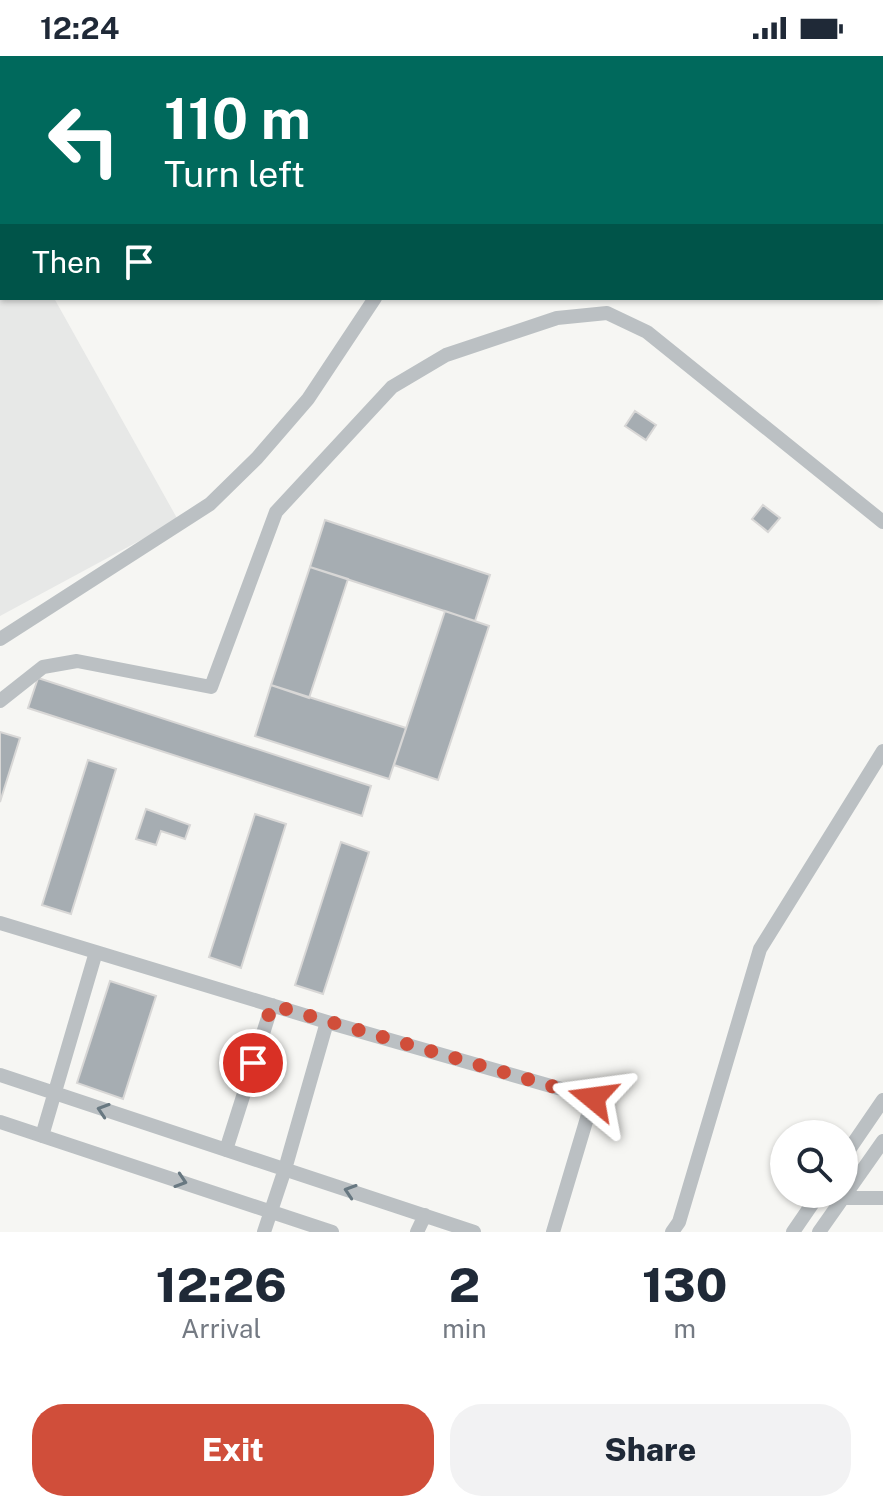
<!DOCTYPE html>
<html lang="en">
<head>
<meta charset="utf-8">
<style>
  :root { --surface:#fff; --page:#f2f2f3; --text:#1f2937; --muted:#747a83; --accent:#d04e3a }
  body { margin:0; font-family:"Public Sans",sans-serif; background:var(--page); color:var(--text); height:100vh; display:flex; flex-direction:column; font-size:30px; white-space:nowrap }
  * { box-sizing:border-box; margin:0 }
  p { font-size:26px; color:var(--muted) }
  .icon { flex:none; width:44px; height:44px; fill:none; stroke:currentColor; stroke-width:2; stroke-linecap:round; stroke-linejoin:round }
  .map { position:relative; height:1176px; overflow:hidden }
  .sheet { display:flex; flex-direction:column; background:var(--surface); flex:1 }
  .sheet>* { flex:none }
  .hud { position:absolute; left:0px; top:0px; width:884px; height:244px; box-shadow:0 2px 6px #0004; background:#00695c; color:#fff; overflow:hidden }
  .fabs { position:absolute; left:770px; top:1064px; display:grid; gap:16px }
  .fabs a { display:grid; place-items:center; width:88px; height:88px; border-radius:50%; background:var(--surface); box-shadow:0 2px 6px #0004; font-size:40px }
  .pin { position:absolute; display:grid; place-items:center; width:68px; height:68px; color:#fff; margin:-34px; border:4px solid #fff; border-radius:50%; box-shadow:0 2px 8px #0007 }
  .me { position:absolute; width:88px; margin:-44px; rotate:286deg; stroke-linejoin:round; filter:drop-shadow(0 0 6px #0008) }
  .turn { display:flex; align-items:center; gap:28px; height:168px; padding:0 32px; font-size:36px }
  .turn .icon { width:104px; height:104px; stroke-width:2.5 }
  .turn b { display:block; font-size:56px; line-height:68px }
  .then { display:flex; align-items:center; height:76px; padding:0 32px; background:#0003; gap:16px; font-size:30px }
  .eta { display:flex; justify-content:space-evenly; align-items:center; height:136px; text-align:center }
  .eta b { font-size:48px; font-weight:800; line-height:56px }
  .action { display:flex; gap:16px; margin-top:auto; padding:16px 32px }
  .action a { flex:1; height:92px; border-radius:32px; background:var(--accent); color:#fff; font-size:32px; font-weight:800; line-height:92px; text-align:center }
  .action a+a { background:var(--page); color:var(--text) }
  .status { display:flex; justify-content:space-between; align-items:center; height:56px; padding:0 40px; background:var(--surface); direction:ltr }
  .status svg { height:22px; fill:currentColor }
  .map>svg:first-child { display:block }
  .built { fill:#e7e8e7 }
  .building { fill:#a6adb2; stroke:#d8d7d6; stroke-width:2 }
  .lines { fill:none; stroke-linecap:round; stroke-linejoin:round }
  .minor { stroke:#bbc0c3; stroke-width:14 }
  .oneway { stroke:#687881 }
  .route { stroke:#d04e3a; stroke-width:14; stroke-dasharray:0 25.2 }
</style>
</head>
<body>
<div class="status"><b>12:24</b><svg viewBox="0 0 49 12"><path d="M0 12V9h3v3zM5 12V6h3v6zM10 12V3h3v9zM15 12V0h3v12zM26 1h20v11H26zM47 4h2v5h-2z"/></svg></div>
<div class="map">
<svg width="883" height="1176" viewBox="0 0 883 1176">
  <rect width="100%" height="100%" fill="#f6f6f3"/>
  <path class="built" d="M 0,146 L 2,242 L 54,242 L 178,464 L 0,560 Z"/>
  <path class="building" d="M 635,355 L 656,369 L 646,384 L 625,370 Z
    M 763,449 L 780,462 L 768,476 L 752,463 Z
    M 325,464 L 490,519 L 475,565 L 310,511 Z
    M 310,511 L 348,523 L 309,642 L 271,629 Z
    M 445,555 L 489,570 L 438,724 L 394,709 Z
    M 38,622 L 371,730 L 362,760 L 28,652 Z
    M 271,629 L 406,672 L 389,723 L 255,680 Z
    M 0,676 L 20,682 L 0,746 Z
    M 88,704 L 116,713 L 71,858 L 42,849 Z
    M 146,753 L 190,769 L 185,783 L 161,775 L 156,789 L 136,783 Z
    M 255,758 L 286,768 L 241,912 L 209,901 Z
    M 341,786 L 369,796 L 323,938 L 295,929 Z
    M 110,925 L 156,940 L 123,1043 L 77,1027 Z"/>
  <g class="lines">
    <path class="minor" d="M 534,2 L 535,0
      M 0,583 L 210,448 L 257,402 L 308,343 L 375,242
      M 0,645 L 43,611 L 77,605 L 211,631 L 276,456 L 392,331 L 446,299 L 557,262 L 607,257 L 647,276 L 883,466
      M 0,867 L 327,966 L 593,1042 L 553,1176
      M 0,1019 L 474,1176
      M 0,1066 L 332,1176
      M 42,1080 L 96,896
      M 226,1094 L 272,949
      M 844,1101 L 883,1044
      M 831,1138 L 842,1142 L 883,1142
      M 264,1176 L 285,1113 L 327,966
      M 417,1176 L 425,1159
      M 672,1176 L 679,1166 L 760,893 L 883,695
      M 793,1176 L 819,1138
      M 819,1176 L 883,1085"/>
  </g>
  <defs><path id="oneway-chevron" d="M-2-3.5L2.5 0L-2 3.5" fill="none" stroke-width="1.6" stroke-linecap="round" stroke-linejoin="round" transform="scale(2)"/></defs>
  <g class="oneway">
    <use href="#oneway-chevron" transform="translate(103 1054) rotate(-162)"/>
    <use href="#oneway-chevron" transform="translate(181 1125) rotate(18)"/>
    <use href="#oneway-chevron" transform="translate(350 1135) rotate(-162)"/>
  </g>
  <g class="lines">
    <path class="route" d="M 253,1007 L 272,949 L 593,1042"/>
  </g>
</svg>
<div class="fabs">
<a><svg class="icon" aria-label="search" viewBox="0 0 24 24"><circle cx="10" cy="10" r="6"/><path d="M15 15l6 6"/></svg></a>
</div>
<div class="pin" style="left:253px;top:1007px;background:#d93025"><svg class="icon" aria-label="arrive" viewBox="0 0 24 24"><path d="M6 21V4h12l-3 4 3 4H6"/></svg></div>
<svg class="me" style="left:593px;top:1042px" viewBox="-20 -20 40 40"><path d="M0-17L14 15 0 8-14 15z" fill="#d04e3a" stroke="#fff" stroke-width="4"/></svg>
<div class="hud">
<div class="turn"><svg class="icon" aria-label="left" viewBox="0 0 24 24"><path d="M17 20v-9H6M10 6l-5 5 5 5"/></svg><div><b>110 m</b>Turn left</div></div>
<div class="then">Then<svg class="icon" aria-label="arrive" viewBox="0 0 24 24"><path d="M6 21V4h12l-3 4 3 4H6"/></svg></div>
</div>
</div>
<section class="sheet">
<div class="eta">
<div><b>12:26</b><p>Arrival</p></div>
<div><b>2</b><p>min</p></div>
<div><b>130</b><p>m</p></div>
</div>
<div class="action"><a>Exit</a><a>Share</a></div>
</section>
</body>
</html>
